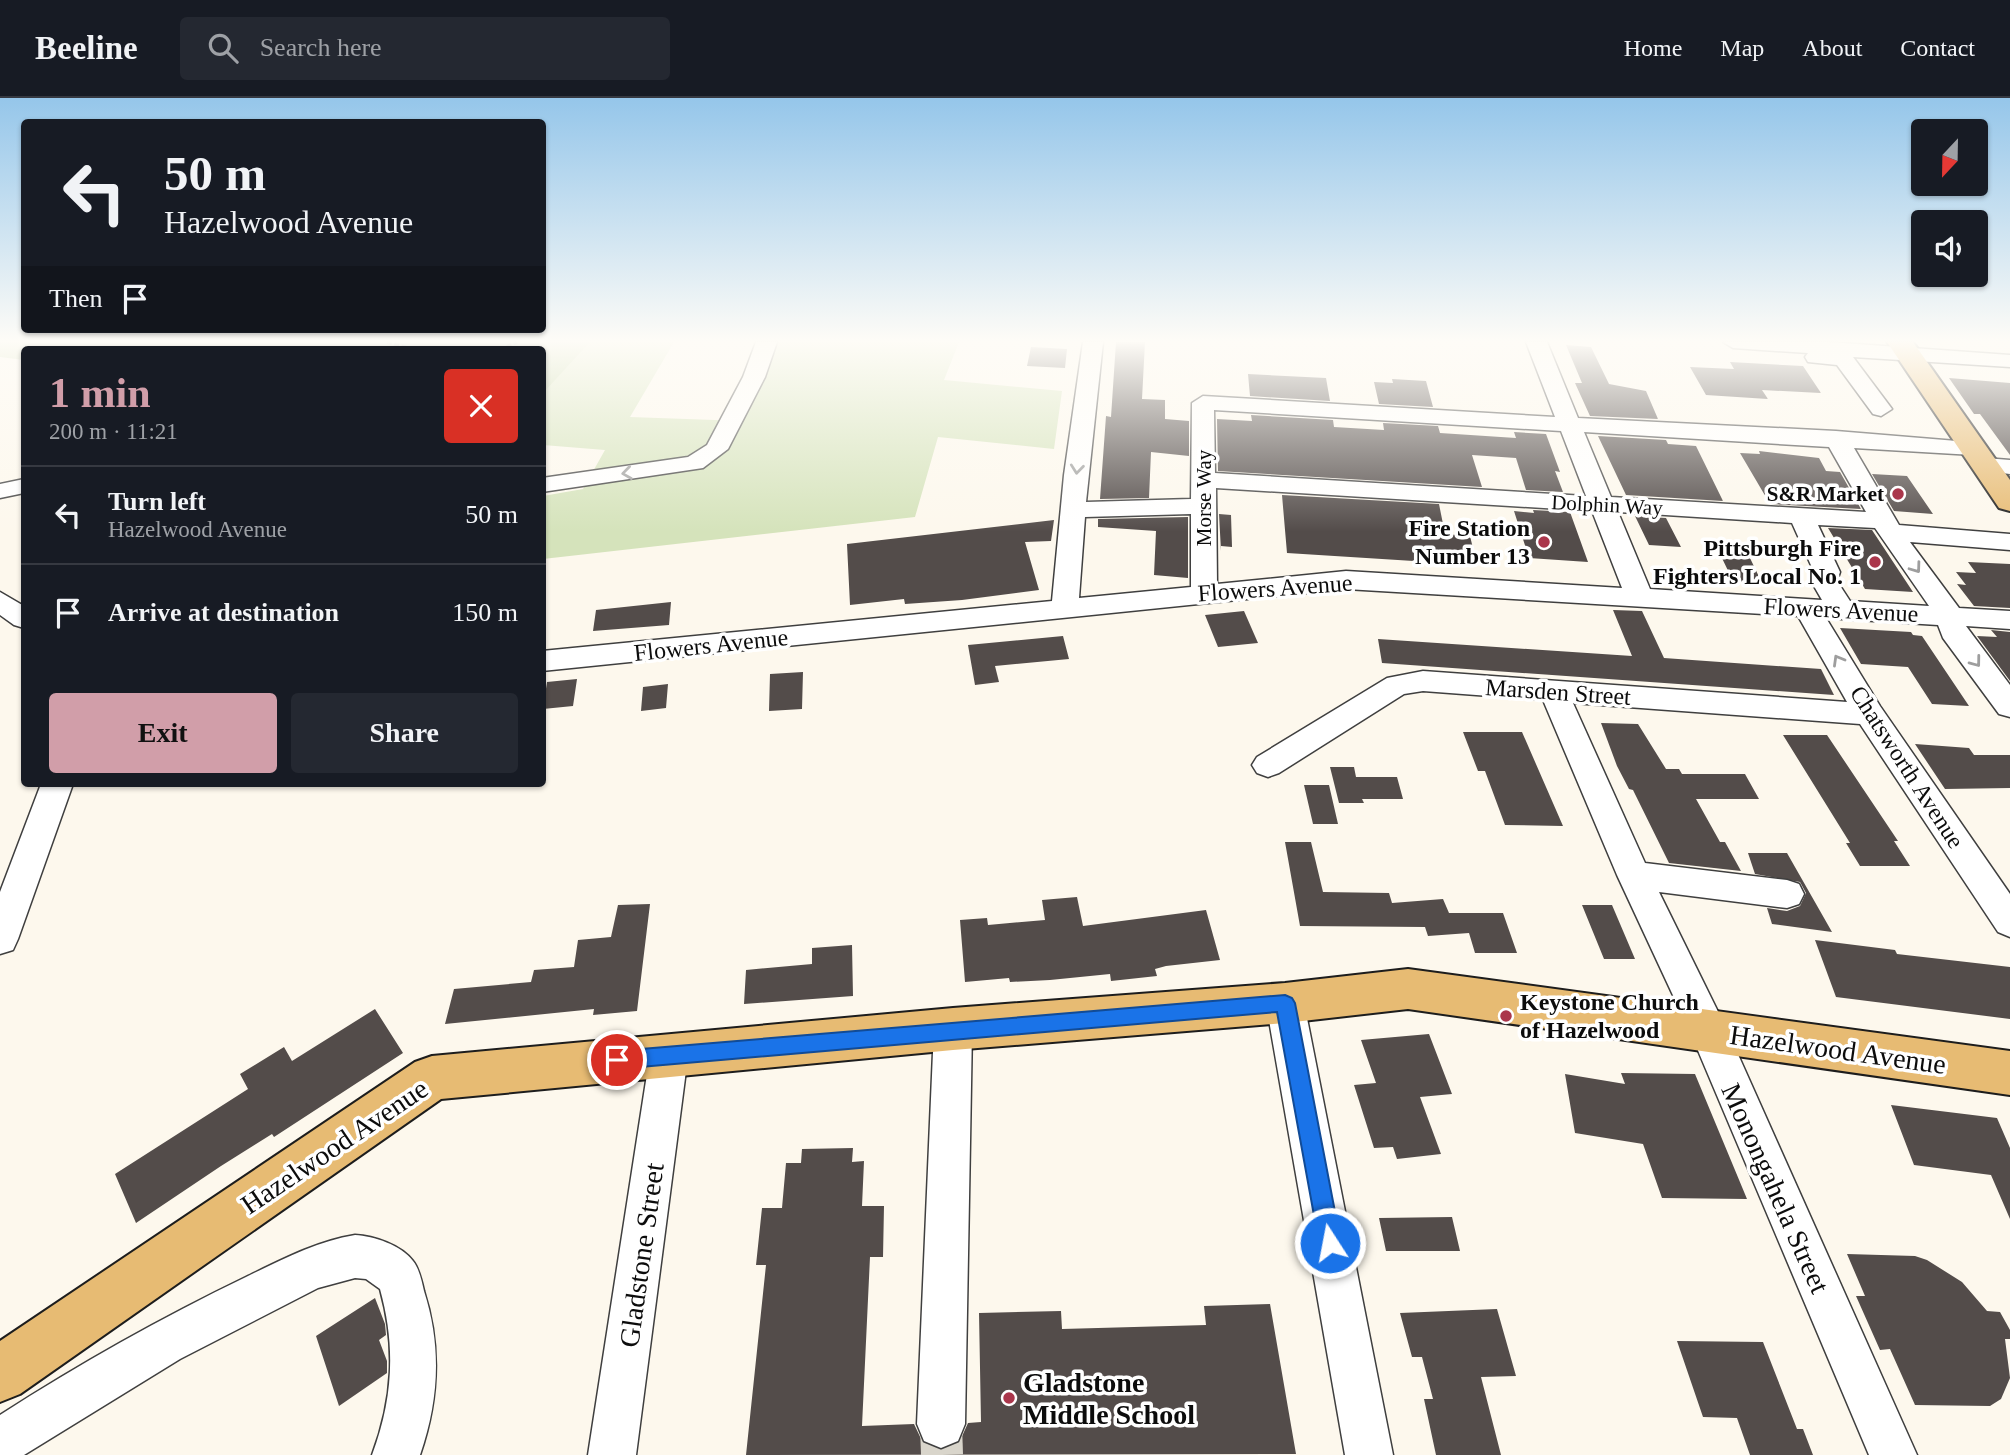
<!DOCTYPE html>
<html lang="en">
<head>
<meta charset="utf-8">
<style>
  :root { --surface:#171b24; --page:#242831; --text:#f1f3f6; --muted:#9ea1a6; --line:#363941; --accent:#d19ea9 }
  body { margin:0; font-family:Georgia,serif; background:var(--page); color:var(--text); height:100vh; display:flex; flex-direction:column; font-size:26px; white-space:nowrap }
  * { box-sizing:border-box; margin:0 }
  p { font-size:23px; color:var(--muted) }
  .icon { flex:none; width:38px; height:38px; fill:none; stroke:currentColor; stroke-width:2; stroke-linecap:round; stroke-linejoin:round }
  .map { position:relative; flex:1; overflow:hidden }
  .side { position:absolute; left:21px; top:248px; width:525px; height:441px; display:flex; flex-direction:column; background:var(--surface); border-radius:7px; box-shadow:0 2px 5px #0004 }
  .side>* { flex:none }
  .banner { position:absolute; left:21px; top:21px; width:525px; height:214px; border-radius:7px; box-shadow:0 2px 5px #0004; background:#171b24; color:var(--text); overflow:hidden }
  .needle { width:46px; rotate:202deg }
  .buttons { position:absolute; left:1911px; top:21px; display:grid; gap:14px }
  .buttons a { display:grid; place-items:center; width:77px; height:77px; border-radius:7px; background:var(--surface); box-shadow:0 2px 5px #0004; font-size:35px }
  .pin { position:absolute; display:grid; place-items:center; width:60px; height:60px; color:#fff; margin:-30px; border:4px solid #fff; border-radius:50%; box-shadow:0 2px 7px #0007 }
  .me { position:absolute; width:77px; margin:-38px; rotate:349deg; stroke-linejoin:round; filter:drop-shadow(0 0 5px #0008) }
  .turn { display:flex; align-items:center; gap:24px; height:147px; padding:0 28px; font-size:32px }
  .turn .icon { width:91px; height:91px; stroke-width:2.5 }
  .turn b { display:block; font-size:49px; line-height:60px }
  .then { display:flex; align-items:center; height:66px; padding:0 28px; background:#0003; gap:14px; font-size:26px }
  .round { display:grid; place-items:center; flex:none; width:74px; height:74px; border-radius:7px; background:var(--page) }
  .summary { display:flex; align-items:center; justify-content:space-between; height:119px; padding:0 28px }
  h1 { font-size:42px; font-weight:700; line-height:52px; color:var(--accent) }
  .primary-button { display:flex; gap:14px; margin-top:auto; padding:14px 28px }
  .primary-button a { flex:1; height:80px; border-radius:7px; background:var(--accent); color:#111; font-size:28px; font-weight:700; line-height:80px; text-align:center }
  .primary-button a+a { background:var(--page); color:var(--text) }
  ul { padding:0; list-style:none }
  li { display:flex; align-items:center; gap:21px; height:98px; padding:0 28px; border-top:2px solid var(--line) }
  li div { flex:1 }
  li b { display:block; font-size:26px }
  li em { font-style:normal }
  header { display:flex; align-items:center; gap:42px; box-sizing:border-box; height:98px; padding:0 35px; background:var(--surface); border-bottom:2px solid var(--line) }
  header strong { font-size:33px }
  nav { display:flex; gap:38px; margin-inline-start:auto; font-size:24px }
  .search { width:490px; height:63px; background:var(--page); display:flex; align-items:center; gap:18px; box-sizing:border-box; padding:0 24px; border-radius:7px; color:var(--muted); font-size:26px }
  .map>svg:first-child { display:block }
  .green { fill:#d5e3bb }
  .forest { fill:#bbd19d }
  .building { fill:#534c4a }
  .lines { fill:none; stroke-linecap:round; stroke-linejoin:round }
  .minor-tunnel { stroke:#d9d5cb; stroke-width:42; stroke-dasharray:42 21; stroke-linecap:butt }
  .minor-casing { stroke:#3f3f3f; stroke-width:3 }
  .major-casing { stroke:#1d1d1d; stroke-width:4 }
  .path { stroke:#2e2e2e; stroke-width:3.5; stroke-dasharray:5 2.5; stroke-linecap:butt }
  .minor { fill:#fff; fill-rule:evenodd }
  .major { fill:#e7bb73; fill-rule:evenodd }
  .oneway { stroke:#9e9e9e }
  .route { fill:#1a73e8; stroke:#114b97; stroke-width:2 }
  .poi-dot { fill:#aa364b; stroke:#fff; stroke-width:2.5 }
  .labels { text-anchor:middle; stroke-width:7; stroke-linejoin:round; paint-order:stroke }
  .far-poi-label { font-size:21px; font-weight:bold; fill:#0c0c0c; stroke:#fff; text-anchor:end }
  .far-street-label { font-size:21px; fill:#0c0c0c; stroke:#fff }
  .poi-label { font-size:24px; font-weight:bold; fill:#0c0c0c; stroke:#fff; text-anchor:end }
  .street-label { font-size:24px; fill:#0c0c0c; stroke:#fff }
  .near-street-label { font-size:28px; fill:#0c0c0c; stroke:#fff }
  .near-poi-label { font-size:28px; font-weight:bold; fill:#0c0c0c; stroke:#fff; text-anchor:start }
</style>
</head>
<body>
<header>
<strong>Beeline</strong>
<div class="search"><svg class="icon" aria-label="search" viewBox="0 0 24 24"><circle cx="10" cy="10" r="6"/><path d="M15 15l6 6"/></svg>Search here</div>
<nav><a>Home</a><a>Map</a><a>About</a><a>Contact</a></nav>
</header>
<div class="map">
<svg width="2010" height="1357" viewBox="0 0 2010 1357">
  <rect width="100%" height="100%" fill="#fdf8ed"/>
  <path class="green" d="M 62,244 L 674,244 L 630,319 L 743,323 L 775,244 L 959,244 L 944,282 L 1062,293 L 1054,351 L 938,339 L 915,419 L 543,461 L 543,398 L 583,391 L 605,352 L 543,347 L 542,252 L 62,252 Z"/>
  <path class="forest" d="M 0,244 L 590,244 L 543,295 L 542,252 L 24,252 L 24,262 L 0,259 Z"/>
  <path class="building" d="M 1116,244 L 1145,244 L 1142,301 L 1165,302 L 1165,321 L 1189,323 L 1189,358 L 1151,354 L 1149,400 L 1100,401 L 1106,318 L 1111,319 Z
    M 1566,247 L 1591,249 L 1609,286 L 1646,293 L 1658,321 L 1590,318 L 1575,285 L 1582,285 Z
    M 1031,249 L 1067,251 L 1065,270 L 1027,268 Z
    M 1730,264 L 1803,268 L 1821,295 L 1762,292 L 1768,301 L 1706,297 L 1690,269 L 1734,271 Z
    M 1248,276 L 1326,280 L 1330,303 L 1250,298 Z
    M 1949,280 L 2010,285 L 2010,357 L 1980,316 L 1974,316 Z
    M 1392,281 L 1426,283 L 1433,309 L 1379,306 L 1374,284 L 1393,285 Z
    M 1251,317 L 1333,322 L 1334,329 L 1384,332 L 1383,325 L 1438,328 L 1440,335 L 1516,340 L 1514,334 L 1546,336 L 1560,374 L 1555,373 L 1563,394 L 1526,392 L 1516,360 L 1472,357 L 1482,389 L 1218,373 L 1217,321 L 1252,323 Z
    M 1598,338 L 1666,342 L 1668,346 L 1696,348 L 1723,403 L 1626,397 Z
    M 1759,353 L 1819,360 L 1826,373 L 1840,374 L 1861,411 L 1770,406 L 1740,355 L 1760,356 Z
    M 1872,376 L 1907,378 L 1933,416 L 1894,413 Z
    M 1282,397 L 1439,406 L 1445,436 L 1470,438 L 1477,467 L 1287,455 Z
    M 1533,412 L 1570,414 L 1588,464 L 1529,460 L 1514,413 L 1534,415 Z
    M 1219,416 L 1231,417 L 1232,449 L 1221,448 L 1221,453 Z
    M 1635,418 L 1666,420 L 1681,449 L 1649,447 Z
    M 1188,419 L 1188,480 L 1154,477 L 1156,433 L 1098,429 L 1098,421 Z
    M 1054,422 L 1051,443 L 1025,444 L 1039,492 L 962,502 L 905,506 L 904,501 L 850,507 L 847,446 Z
    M 1828,430 L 1872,432 L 1913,494 L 1865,491 Z
    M 1720,456 L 1749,458 L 1762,485 L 1733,483 Z
    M 1968,464 L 2010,466 L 2010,510 L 1974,508 L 1957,486 L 1966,487 L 1956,474 L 1976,475 Z
    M 671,504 L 669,527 L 593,533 L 596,512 Z
    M 1613,512 L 1642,513 L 1664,560 L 1821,571 L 1834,597 L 1382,565 L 1378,541 L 1632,558 Z
    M 1244,513 L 1258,545 L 1218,549 L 1205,517 Z
    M 1840,530 L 1911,534 L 1913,537 L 1922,538 L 1969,608 L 1932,606 L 1908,569 L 1861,566 Z
    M 1991,532 L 2010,534 L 2010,583 L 1977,538 L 1997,539 Z
    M 1063,538 L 1069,561 L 995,568 L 999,584 L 975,587 L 968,547 Z
    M 803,574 L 802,611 L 769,613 L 770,576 Z
    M 577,581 L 573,608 L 543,611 L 547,584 Z
    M 668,586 L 666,610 L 641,613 L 643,589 Z
    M 1601,625 L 1638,626 L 1666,671 L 1679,671 L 1682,676 L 1745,676 L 1759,701 L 1696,701 L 1720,744 L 1725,744 L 1741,773 L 1669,765 L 1633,692 L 1629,691 L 1617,668 Z
    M 1463,634 L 1522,634 L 1563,728 L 1505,727 L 1485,673 L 1478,673 Z
    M 1783,637 L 1827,637 L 1898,743 L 1894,743 L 1910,768 L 1860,768 L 1846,745 L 1850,745 Z
    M 1915,646 L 1969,650 L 1974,657 L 2010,657 L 2010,690 L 1945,691 Z
    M 1330,669 L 1354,669 L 1356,679 L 1397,679 L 1403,701 L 1362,701 L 1364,705 L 1339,705 Z
    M 1304,687 L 1329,687 L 1338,726 L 1313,726 Z
    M 1285,744 L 1311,744 L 1323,794 L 1389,795 L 1392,805 L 1443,801 L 1449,815 L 1503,815 L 1517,855 L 1475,855 L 1469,835 L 1428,838 L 1425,829 L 1300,828 Z
    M 1748,755 L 1787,755 L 1832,834 L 1772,826 L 1767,810 L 1787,813 L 1800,808 L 1806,795 L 1800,784 L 1755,776 Z
    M 1077,799 L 1083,828 L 1206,812 L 1220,862 L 1166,868 L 1155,871 L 1157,878 L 1111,883 L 1110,876 L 1050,882 L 1010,884 L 1009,880 L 965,884 L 960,822 L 987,820 L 988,827 L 1045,822 L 1042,802 Z
    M 650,806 L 637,913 L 593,917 L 594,911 L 445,926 L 454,891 L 531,884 L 534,872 L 574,869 L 578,842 L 611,839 L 618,807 Z
    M 1582,807 L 1612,807 L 1635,861 L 1604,861 Z
    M 1815,842 L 1895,852 L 1897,856 L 2010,869 L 2010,921 L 1836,899 Z
    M 852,847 L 853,898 L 744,906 L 746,872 L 812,866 L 812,850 Z
    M 375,911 L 403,955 L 274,1039 L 272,1036 L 221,1068 L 136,1125 L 115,1076 L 248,991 L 240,976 L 284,949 L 292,963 Z
    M 1429,936 L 1452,996 L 1420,999 L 1441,1056 L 1397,1061 L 1393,1049 L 1374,1050 L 1354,987 L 1376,985 L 1361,942 Z
    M 1621,975 L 1695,976 L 1747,1101 L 1662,1100 L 1643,1046 L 1575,1035 L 1565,976 L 1625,986 Z
    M 1891,1007 L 1997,1020 L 2010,1050 L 2010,1121 L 1991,1077 L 1914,1067 Z
    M 853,1050 L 852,1064 L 864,1063 L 862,1108 L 884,1108 L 883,1159 L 870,1159 L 862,1328 L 914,1326 L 923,1345 L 940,1352 L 959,1345 L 968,1325 L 981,1324 L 979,1215 L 1061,1213 L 1062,1231 L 1206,1227 L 1204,1208 L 1270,1206 L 1296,1356 L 746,1357 L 766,1167 L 756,1167 L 762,1110 L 782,1110 L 786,1065 L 801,1065 L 802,1051 Z
    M 1452,1119 L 1460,1153 L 1386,1153 L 1379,1120 Z
    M 1847,1156 L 1915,1158 L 1927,1162 L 1962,1184 L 1987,1213 L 2000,1214 L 2010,1232 L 2010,1241 L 2005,1241 L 2010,1280 L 2001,1301 L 1990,1308 L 1915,1307 L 1890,1251 L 1880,1252 L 1856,1198 L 1865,1198 Z
    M 375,1200 L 385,1226 L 386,1237 L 379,1242 L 387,1263 L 387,1275 L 339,1308 L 316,1238 Z
    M 1497,1211 L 1516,1278 L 1481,1279 L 1501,1357 L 1436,1357 L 1424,1301 L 1433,1301 L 1422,1259 L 1412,1259 L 1400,1215 Z
    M 1677,1243 L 1763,1244 L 1797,1331 L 1803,1331 L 1813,1357 L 1750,1357 L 1737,1320 L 1703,1319 Z"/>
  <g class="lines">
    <path class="minor-tunnel" d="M 941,1326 L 942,1357"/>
    <g class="minor-casing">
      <path id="minor" d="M 756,244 L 777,244 L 765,279 L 728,351 L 703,370 L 542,394 L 542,380 L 688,359 L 707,347 L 743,279 Z
        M 1083,244 L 1103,244 L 1086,404 L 1191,401 L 1192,305 L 1203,298 L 1555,319 L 1526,244 L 1547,244 L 1578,320 L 1836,333 L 1981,345 L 1985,350 L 1981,355 L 1973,357 L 1854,350 L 1899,427 L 2010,436 L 2010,452 L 1910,444 L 1959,510 L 2010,513 L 2010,531 L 1966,528 L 2010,587 L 2010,619 L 1999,616 L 1943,540 L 1938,527 L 1826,520 L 1880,608 L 2010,796 L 2010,839 L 1998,834 L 1860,626 L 1573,605 L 1645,765 L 1787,782 L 1799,786 L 1804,796 L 1799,806 L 1787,810 L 1659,794 L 1728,934 L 1917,1357 L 1869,1357 L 1691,936 L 1617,777 L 1543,602 L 1423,593 L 1404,596 L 1279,675 L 1268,679 L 1257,675 L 1252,667 L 1257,659 L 1387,580 L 1423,573 L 1847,604 L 1798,518 L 1346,491 L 542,573 L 542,553 L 1052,503 L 1064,377 ZM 1214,312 L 1561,333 L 1586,398 L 1215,375 ZM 1584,334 L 1829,349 L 1866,414 L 1611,399 ZM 1216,390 L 1592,413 L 1622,490 L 1346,473 L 1217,486 ZM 1618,414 L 1792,425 L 1814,474 L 1811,483 L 1822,502 L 1650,491 ZM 1191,416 L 1191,489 L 1079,500 L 1085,419 ZM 1818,427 L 1875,430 L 1929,508 L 1850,503 L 1837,483 L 1840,474 Z
        M 1723,244 L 1829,244 L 2010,257 L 2010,269 L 1853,259 L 1892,311 L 1881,318 L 1873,316 L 1837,267 L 1808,264 L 1805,259 L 1808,255 L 1733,250 Z
        M 1985,360 L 2010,362 L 2010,376 L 1977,372 L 1973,367 L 1977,362 Z
        M 24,381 L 24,395 L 0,400 L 0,386 Z
        M 0,494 L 24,508 L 24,530 L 14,527 L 0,517 Z
        M 41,686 L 73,686 L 18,841 L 13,852 L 0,856 L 0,794 Z
        M 1285,889 L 1298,893 L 1304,905 L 1393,1357 L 1345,1357 L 1266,905 L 1272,893 Z
        M 953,914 L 966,919 L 972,931 L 965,1326 L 958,1343 L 941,1350 L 924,1343 L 917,1326 L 934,931 L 940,919 Z
        M 669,939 L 683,945 L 688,957 L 636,1357 L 588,1357 L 650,957 L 655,945 Z
        M 355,1137 C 374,1138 401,1147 413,1163 C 419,1170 422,1184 424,1193 C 442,1249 439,1302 420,1357 L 372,1357 C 393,1301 396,1249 380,1191 L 366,1181 L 355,1180 L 318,1190 L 180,1261 L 24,1357 L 0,1357 L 0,1317 C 79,1266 161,1220 246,1179 C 281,1162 317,1143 355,1137 Z"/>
    </g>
    <g class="major-casing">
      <path id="major" d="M 1887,244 L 1913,244 L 2010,382 L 2010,413 L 1999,410 Z
        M 1408,871 L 2010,953 L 2010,997 L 1408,911 L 1285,925 L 953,952 L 441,1001 L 20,1296 L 0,1304 L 0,1243 L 415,964 L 432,958 L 953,910 L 1285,885 Z"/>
    </g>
    <path class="path" d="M 387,244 L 416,252
      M 500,252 L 517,244"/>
    <use href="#minor" class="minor"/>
    <use href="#major" class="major"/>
  </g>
  <defs><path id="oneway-chevron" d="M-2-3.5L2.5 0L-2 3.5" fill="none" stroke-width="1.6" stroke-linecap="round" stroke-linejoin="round" transform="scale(1.75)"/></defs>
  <g class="oneway">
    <use href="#oneway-chevron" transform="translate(1077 371) rotate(96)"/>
    <use href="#oneway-chevron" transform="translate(627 375) rotate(172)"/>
    <use href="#oneway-chevron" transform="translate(1916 470) rotate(54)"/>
    <use href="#oneway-chevron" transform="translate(1838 562) rotate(-120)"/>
    <use href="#oneway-chevron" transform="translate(1976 564) rotate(53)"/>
  </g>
  <linearGradient id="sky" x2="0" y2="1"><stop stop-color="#95c6ea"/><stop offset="0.56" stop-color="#fefcf7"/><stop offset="1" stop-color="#fefcf7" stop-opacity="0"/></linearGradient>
  <rect width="2010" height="434" fill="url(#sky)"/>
  <path class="route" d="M 1285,897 L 1292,900 L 1295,905 L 1341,1145 L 1337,1152 L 1330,1156 L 1322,1152 L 1319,1145 L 1277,914 L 617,971 L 610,968 L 607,962 L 610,956 L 617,953 Z"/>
  <g class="poi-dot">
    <circle cx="1898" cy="396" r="7"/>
    <circle cx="1544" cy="444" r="7"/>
    <circle cx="1875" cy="464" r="7"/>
    <circle cx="1506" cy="918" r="7"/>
    <circle cx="1009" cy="1300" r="7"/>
  </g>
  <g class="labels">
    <g class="far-poi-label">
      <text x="1884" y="403">S&amp;R Market</text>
    </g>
    <g class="far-street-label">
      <text transform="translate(1204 400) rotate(-90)" y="7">Morse Way</text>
      <text transform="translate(1607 407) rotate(3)" y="7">Dolphin Way</text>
    </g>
    <g class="poi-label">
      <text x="1530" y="438">Fire Station<tspan x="1530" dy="28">Number 13</tspan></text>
      <text x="1861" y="458">Pittsburgh Fire<tspan x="1861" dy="28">Fighters Local No. 1</tspan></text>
      <text x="1520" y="912" text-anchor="start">Keystone Church<tspan x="1520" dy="28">of Hazelwood</tspan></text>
    </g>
    <g class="street-label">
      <text transform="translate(1275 490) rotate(-4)" y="8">Flowers Avenue</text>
      <text transform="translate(1841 512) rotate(3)" y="8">Flowers Avenue</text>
      <text transform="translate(711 547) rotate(-6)" y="8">Flowers Avenue</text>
      <text transform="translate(1558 594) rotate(4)" y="8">Marsden Street</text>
      <text transform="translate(1907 669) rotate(57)" y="8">Chatsworth Avenue</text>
    </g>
    <g class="near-street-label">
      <text transform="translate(1838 951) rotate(8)" y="10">Hazelwood Avenue</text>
      <text transform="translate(334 1048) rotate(-34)" y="10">Hazelwood Avenue</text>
      <text transform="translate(1776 1090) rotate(66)" y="10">Monongahela Street</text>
      <text transform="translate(641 1157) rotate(-82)" y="10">Gladstone Street</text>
    </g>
    <g class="near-poi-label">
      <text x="1023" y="1294">Gladstone<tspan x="1023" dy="32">Middle School</tspan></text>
    </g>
  </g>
</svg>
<div class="buttons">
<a><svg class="needle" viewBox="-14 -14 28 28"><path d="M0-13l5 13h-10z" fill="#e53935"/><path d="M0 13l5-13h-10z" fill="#9ea1a6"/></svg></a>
<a><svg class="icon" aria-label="sound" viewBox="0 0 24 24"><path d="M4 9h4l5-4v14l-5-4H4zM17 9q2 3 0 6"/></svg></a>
</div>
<div class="pin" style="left:617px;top:962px;background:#d93025"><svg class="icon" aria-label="arrive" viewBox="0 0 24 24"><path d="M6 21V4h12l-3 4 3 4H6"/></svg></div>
<svg class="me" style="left:1330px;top:1145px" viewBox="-20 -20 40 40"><circle r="17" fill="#1a73e8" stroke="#fff" stroke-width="3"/><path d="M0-11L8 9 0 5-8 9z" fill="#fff"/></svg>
<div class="banner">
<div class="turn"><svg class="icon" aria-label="left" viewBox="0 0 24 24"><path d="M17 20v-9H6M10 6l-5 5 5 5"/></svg><div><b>50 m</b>Hazelwood Avenue</div></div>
<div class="then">Then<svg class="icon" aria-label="arrive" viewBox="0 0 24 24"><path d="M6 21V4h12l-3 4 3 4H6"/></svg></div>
</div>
<section class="side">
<div class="summary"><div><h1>1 min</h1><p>200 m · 11:21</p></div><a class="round" style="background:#d93025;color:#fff"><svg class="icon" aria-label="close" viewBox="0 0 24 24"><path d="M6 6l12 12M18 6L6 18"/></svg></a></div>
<ul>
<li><svg class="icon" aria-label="left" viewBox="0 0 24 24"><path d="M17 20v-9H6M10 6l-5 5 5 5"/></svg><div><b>Turn left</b><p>Hazelwood Avenue</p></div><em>50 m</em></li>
<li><svg class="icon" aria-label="arrive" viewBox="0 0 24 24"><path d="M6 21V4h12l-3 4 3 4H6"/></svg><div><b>Arrive at destination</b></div><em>150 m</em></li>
</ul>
<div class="primary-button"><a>Exit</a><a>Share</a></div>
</section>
</div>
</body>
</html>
